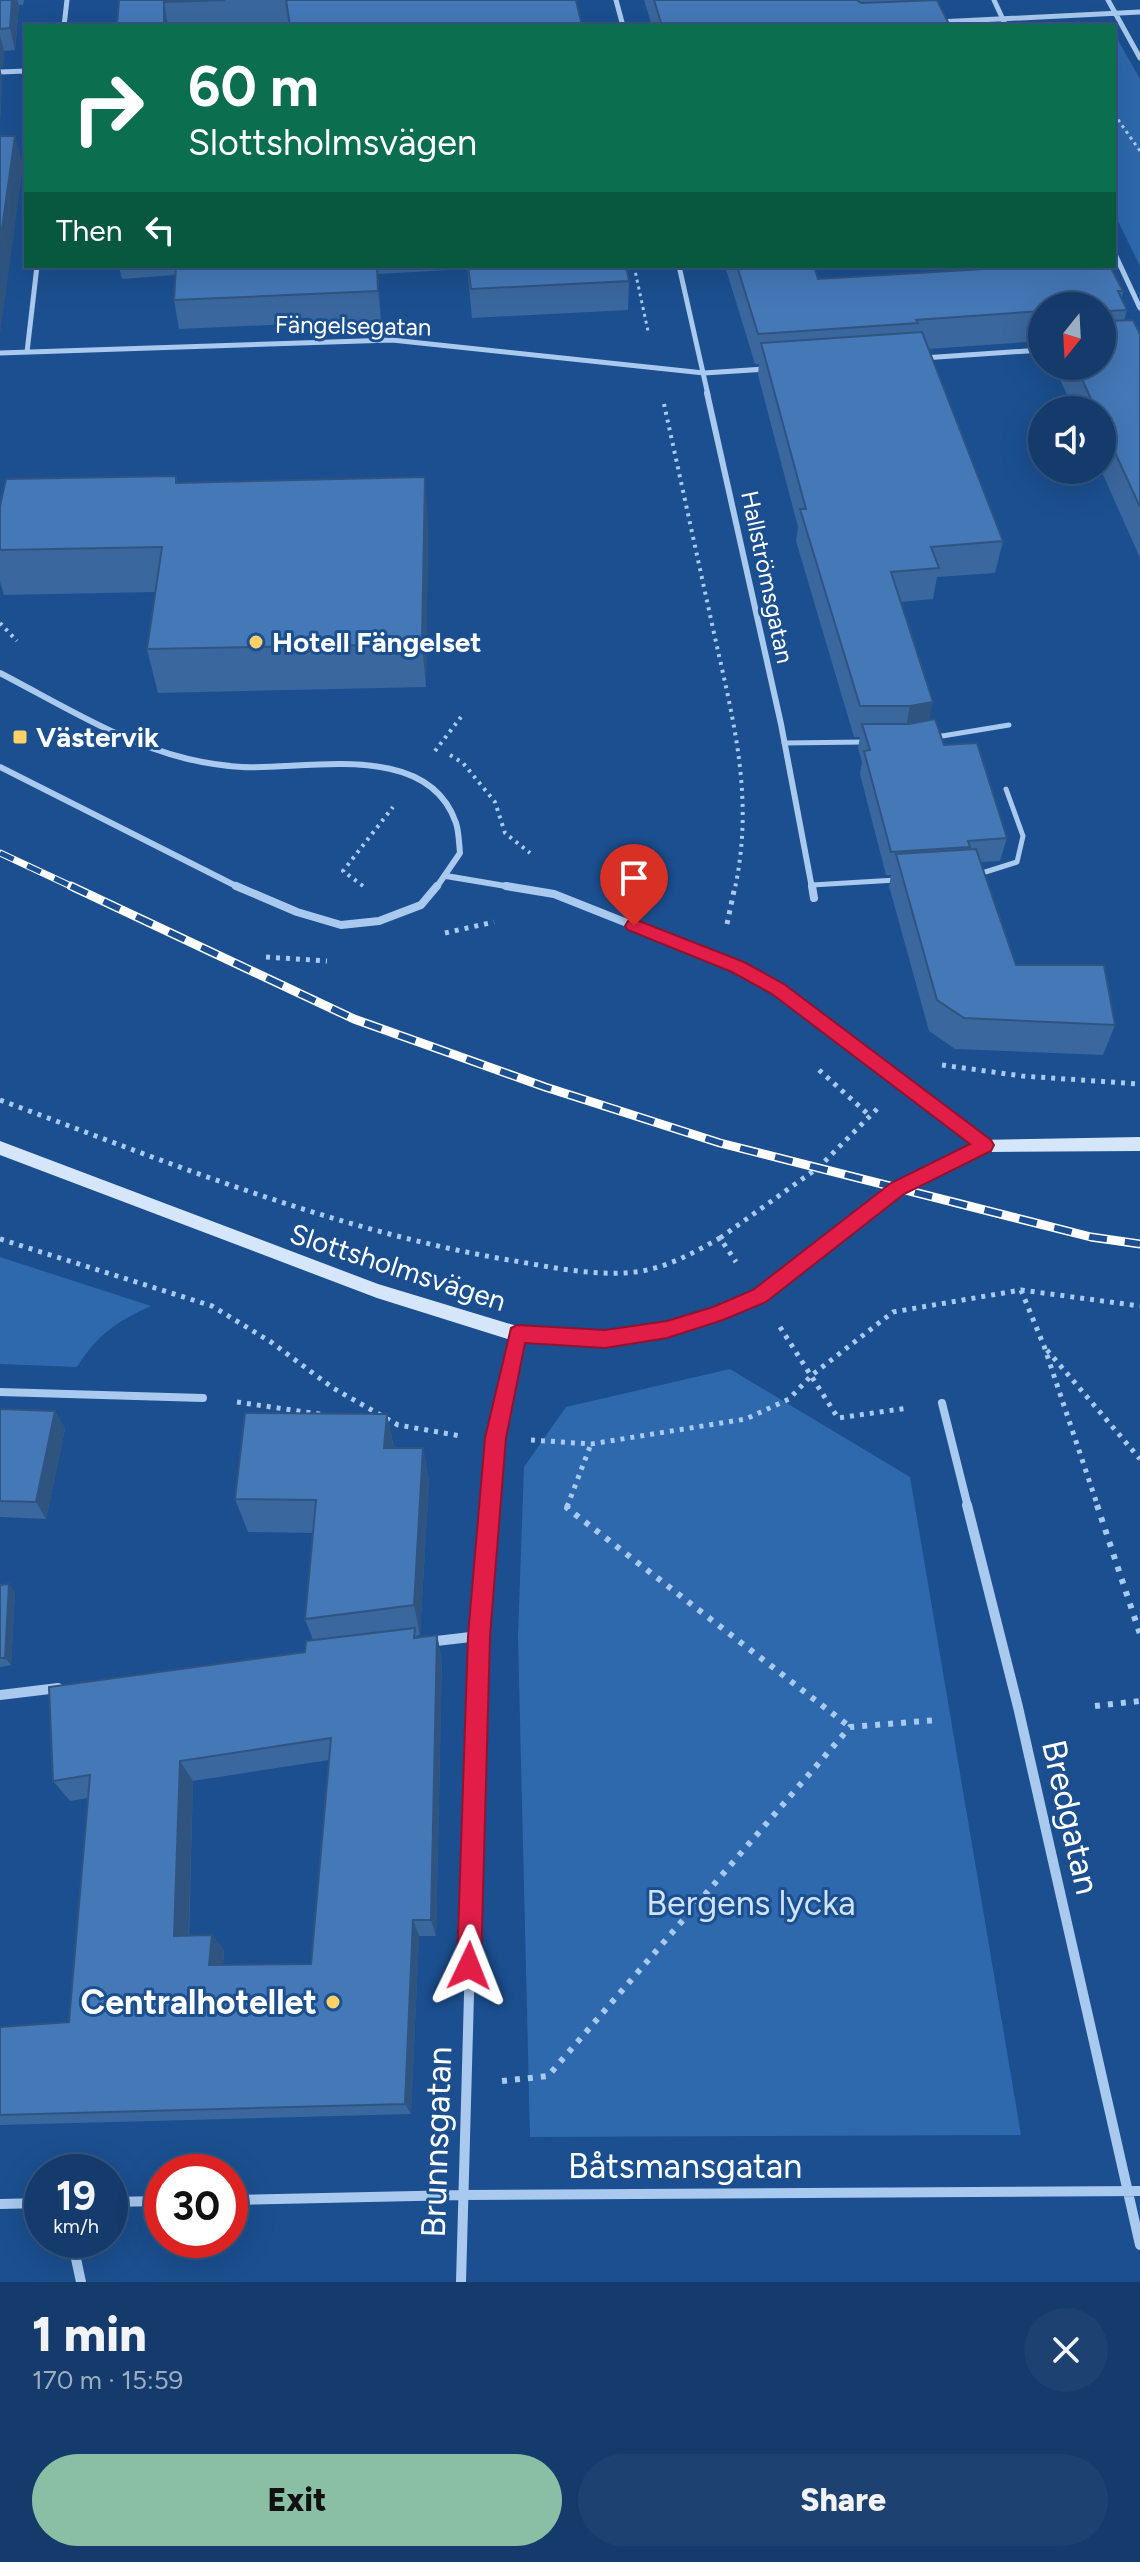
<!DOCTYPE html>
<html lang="en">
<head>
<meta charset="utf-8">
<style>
  :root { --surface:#143b6b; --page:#1d4271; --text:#f1f3f6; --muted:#9dadc1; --line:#33557e; --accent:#8abfa5 }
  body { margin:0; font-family:Figtree,sans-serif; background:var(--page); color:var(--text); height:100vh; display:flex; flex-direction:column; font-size:30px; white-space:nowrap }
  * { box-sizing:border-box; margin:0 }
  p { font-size:26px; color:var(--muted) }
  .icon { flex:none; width:44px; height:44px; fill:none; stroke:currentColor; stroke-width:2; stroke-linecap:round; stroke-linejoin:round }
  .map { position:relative; height:2282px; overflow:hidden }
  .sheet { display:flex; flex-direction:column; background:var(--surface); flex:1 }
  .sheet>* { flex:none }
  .top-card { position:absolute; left:24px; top:24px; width:1092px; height:244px; border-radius:0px; box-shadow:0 8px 32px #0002,0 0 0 2px var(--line); background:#0b6e4f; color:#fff; overflow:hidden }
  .needle { width:52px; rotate:198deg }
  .fabs { position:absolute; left:1028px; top:292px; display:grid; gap:16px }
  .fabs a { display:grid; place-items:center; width:88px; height:88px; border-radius:50%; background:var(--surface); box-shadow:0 8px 32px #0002,0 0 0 2px var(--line); font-size:40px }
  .speed { position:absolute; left:24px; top:2154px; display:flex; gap:16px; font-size:40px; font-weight:700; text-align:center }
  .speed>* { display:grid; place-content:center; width:104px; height:104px; border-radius:50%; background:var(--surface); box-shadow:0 8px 32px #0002,0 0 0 2px var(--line); line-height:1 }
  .speed small { font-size:20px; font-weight:400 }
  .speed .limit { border:12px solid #d22; background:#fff; color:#111 }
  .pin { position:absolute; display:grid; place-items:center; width:68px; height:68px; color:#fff; margin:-82px -34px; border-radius:50% 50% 50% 0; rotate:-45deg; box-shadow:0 0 8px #0007 }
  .pin .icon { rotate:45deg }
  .me { position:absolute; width:88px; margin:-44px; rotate:2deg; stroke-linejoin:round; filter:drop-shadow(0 0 6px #0008) }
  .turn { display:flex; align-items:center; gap:28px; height:168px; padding:0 32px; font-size:36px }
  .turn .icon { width:104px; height:104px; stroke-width:2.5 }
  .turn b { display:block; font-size:56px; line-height:68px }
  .then { display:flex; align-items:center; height:76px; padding:0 32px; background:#0003; gap:16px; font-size:30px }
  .round { display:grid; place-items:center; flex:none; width:84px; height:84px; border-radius:42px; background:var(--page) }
  .head { display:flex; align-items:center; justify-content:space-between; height:136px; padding:0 32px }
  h1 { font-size:48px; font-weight:800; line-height:60px }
  .button { display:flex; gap:16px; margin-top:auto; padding:16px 32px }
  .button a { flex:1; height:92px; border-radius:48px; background:var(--accent); color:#111; font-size:32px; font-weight:800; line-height:92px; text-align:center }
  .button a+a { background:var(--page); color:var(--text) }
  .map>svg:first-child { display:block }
  .green { fill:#2e69ad }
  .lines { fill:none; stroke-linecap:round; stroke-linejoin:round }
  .path-far3 { stroke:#a9c9ee; stroke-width:3; stroke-dasharray:3 4; stroke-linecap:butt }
  .path-far2 { stroke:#a9c9ee; stroke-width:4; stroke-dasharray:3 5; stroke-linecap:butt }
  .path-far1 { stroke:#a9c9ee; stroke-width:5; stroke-dasharray:4 6; stroke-linecap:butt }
  .path { stroke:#a9c9ee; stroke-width:6; stroke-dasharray:5 8; stroke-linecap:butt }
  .lane { stroke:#a9c9ee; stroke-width:5 }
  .street-far3 { stroke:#a9c9ee; stroke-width:5 }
  .street-far2 { stroke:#a9c9ee; stroke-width:6 }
  .street-far1 { stroke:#a9c9ee; stroke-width:8 }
  .street { stroke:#a9c9ee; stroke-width:10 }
  .secondary { fill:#d6e6fa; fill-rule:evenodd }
  .rail-far1-casing { stroke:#fff; stroke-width:7 }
  .rail-casing { stroke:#fff; stroke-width:9 }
  .rail-far1 { stroke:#1b4f8f; stroke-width:5; stroke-dasharray:15; stroke-linecap:butt }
  .rail { stroke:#1b4f8f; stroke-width:6; stroke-dasharray:18; stroke-linecap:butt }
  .wall { fill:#3a679d; fill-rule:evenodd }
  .shaded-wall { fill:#305480 }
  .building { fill:#4478b7; stroke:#305480; stroke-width:2; fill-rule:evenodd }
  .route { fill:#e11d48; stroke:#92132f; stroke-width:2 }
  .poi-dot { fill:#ffd166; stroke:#1b4f8f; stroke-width:3 }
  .labels { text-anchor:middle; stroke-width:6; stroke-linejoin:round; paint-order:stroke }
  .far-street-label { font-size:24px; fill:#fff; stroke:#1b4f8f }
  .poi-label { font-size:28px; font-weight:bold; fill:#fff; stroke:#1b4f8f; text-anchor:start }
  .street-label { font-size:28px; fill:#fff; stroke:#1b4f8f }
  .near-street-label { font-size:34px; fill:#fff; stroke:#1b4f8f }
  .near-park-label { font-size:34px; fill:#cfe3fa; stroke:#1b4f8f }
  .near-poi-label { font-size:34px; font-weight:bold; fill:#fff; stroke:#1b4f8f; text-anchor:end }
</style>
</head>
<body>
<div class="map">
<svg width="1140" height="2282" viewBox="0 0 1140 2282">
  <rect width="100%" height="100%" fill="#1b4f8f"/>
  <path class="green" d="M 1114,33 L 1140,79 L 1140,266 L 1114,213 Z
    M 0,1257 L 151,1306 C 116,1322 98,1334 77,1367 L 0,1364 Z
    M 730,1369 L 910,1477 L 1021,2135 L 530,2137 L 518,1636 L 524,1467 L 566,1407 Z"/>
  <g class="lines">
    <path class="path-far3" d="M 1114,114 L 1140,151
      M 634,266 L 648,331"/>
    <path class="path-far2" d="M 664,404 C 680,477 696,551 712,624 C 732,716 755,794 735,888
      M 0,623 L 17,641
      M 435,751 L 461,717
      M 450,755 L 463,763 L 495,802 L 505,833 L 530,853
      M 363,886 L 343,871 L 393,807"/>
    <path class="path-far1" d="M 727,924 L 735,886
      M 445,933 L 494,922
      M 266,957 L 327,961
      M 942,1065 L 1022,1076 L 1140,1084
      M 819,1070 L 869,1115
      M 0,1100 C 167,1162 332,1230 509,1260 C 551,1267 599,1278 642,1271 C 670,1266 695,1252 720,1238 L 736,1262
      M 720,1238 L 819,1167 L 879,1107
      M 0,1239 L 212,1306 L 271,1342 L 333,1388 L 398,1425 L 461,1436
      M 1021,1290 L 1044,1346 L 1098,1507
      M 780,1327 L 838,1418 L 908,1408
      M 1047,1350 L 1140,1459
      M 237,1402 L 326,1415
      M 531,1440 L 591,1444 L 746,1419 L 789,1399 L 812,1375 L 893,1312 L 1021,1290 L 1140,1306
      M 567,1507 L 591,1444"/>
    <path class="path" d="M 568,1505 L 567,1508 L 850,1727
      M 1097,1505 L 1140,1634
      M 1095,1706 L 1140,1701
      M 502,2081 L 548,2076 L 850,1727 L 937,1720"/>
    <path class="lane" d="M 936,737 L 1009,725
      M 784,743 L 865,742
      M 979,874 L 1017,862 L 1023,836 L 1006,789
      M 812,885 L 896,880"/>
    <path class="street-far3" d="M 616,0 L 623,26
      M 994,0 L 1006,26
      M 1108,0 L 1140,58
      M 938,22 L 1140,12
      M 64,26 L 67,0
      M 0,72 L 26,71
      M 1114,252 L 1140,308
      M 679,266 L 708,395
      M 27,352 L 37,266
      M 0,353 L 392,340 L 704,373 L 766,369
      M 923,358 L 1042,350"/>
    <path class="street-far2" d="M 707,393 L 781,724 L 812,888
      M 0,673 C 60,704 122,743 188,759 C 205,763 225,766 242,767 C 308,770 428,740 456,823 C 459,832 459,844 460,853 L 436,888
      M 0,767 L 240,888
      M 446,876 L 518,888"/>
    <path class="street-far1" d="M 236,886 L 297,912 L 341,925 L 379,921 L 421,905 L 437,886
      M 506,886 L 554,894 L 738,967 L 778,989 L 985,1145
      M 812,886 L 814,898
      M 0,1392 L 203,1398
      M 942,1403 L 968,1507
      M 489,1507 L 495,1438 L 517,1335"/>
    <path class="street" d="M 967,1505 L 1018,1707 L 1140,2245
      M 428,1642 L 479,1636
      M 0,1695 L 58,1688
      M 230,2200 L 462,2195 L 1140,2191
      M 110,2202 L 162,2201
      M 0,2204 L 42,2203
      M 72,2240 L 81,2282
      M 461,2282 L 479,1636 L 490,1505"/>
    <path class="secondary" d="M 1140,1137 L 1140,1151 L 987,1152 L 903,1193 L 765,1301 L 716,1322 L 667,1337 L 605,1347 L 517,1342 L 377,1298 L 0,1155 L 0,1141 L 378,1284 L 517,1326 L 605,1331 L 667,1321 L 713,1307 L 753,1291 L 891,1183 L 979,1140 Z"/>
    <g class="rail-far1-casing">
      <path id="rail-far1" d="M 0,853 L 75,888"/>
    </g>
    <g class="rail-casing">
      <path id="rail" d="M 71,886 L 354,1019 L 545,1087 L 720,1143 L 1091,1237 L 1140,1244"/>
    </g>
    <use href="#rail-far1" class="rail-far1"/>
    <use href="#rail" class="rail"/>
  </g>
  <path class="wall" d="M 0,0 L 24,0 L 23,5 L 19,5 L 15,50 L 4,51 L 3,66 L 0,68 L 2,77 L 0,121 Z
    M 119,0 L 576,0 L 582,26 L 117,26 Z
    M 644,0 L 937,0 L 950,26 L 652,26 Z
    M 119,266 L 465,266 L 465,269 L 378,274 L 381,320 L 179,329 L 174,300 L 175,275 L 122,279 Z
    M 467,266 L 626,266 L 629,281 L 628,310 L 472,318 Z
    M 725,266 L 814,266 L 818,279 L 1123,291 L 1122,298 L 1127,310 L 1124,321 L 1140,334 L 1140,558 L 1101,470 L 1102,470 L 1102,410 L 1074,410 L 1054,366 L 1102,366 L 1102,306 L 1042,306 L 1042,341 L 928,349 L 1003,541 L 995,573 L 937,577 L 933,599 L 901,602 L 929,720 L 944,745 L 1007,838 L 1000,861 L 981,862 L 1016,965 L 1115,1025 L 1103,1055 L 955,1049 L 929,1031 L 889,886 L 891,875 L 886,875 L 860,774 L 862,762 L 858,748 L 860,737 L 854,737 L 796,541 L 798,527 L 758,375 L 759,364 L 755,364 Z
    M 178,483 L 428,522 L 426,687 L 158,693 L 147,649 L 155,592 L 4,595 L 0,582 L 0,506 Z
    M 0,1409 L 55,1411 L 65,1429 L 46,1519 L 0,1517 Z
    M 387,1414 L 394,1448 L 423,1448 L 429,1482 L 420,1635 L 416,1636 L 417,1638 L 442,1658 L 436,1936 L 419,1936 L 411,2114 L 0,2125 L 0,2027 L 69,2022 L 88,1798 L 70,1801 L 53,1781 L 305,1652 L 313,1640 L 305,1619 L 313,1533 L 248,1532 L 235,1499 ZM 329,1760 L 311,1964 L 223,1964 L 224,1950 L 212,1935 L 189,1936 L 193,1781 Z
    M 0,1585 L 15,1592 L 11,1665 L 0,1667 Z"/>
  <path class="shaded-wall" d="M 12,0 L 17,0 L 19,5 L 15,50 L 10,28 Z
    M 164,2 L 168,26 L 164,26 Z
    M 0,35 L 4,51 L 3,66 L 0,68 L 2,77 L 0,121 Z
    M 15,136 L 23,166 L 0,335 L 0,243 Z
    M 377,266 L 378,274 L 381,320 L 378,291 Z
    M 425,477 L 428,522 L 426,687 L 422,644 Z
    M 933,702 L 927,733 L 904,736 L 910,706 Z
    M 55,1411 L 65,1429 L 46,1519 L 36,1502 Z
    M 387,1414 L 394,1450 L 384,1448 Z
    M 423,1448 L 429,1482 L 420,1635 L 414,1605 Z
    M 9,1584 L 15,1592 L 11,1665 L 5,1658 Z
    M 437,1635 L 442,1658 L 436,1936 L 431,1920 Z
    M 180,1761 L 193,1781 L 188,1951 L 174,1936 Z
    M 413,1920 L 419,1936 L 411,2114 L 405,2104 Z
    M 212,1935 L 224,1950 L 222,1979 L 209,1965 Z"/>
  <path class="building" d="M 0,0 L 12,0 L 10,28 L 0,29 Z
    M 119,0 L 225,0 L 164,2 L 164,26 L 117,26 Z
    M 286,0 L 576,0 L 582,26 L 290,26 Z
    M 654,0 L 857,0 L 861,3 L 937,0 L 950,26 L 662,26 Z
    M 0,136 L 15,136 L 0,243 Z
    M 176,266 L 377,266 L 378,291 L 174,300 Z
    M 468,266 L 626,266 L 629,281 L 471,289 Z
    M 737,266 L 814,266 L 818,279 L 1036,266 L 1110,266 L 1123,291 L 1118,291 L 1127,310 L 1108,311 L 1105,318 L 1110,321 L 1133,320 L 1140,334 L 1140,507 L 1102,424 L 1102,410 L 1096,410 L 1076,366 L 1102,366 L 1102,306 L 1042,306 L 1042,311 L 916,320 L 918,323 L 758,334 Z
    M 922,332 L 1003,541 L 931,547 L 939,568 L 891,572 L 933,702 L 910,706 L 860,706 L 800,509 L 806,509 L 761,343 Z
    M 176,476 L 176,483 L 425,477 L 422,644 L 147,649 L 162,547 L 0,550 L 0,506 L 6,479 Z
    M 935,719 L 944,745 L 977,743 L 1007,838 L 968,841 L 970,847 L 891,852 L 864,751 L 870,750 L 862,724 L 909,724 Z
    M 976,849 L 1016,965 L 1104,965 L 1115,1025 L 964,1018 L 937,1000 L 896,854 Z
    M 0,1409 L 55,1411 L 36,1502 L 0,1501 Z
    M 245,1413 L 387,1414 L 384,1448 L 423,1448 L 414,1605 L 305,1619 L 316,1500 L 235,1499 Z
    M 9,1584 L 5,1658 L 0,1658 L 0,1585 Z
    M 415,1628 L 414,1638 L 437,1635 L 431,1920 L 413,1920 L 405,2104 L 0,2115 L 0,2027 L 69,2022 L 90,1775 L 53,1781 L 49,1687 L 305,1652 L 306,1641 ZM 331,1738 L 311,1964 L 209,1965 L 212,1935 L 174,1936 L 180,1761 Z"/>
  <path class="route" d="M 634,919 L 744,962 L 784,984 L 991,1140 L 994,1145 L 991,1151 L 904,1194 L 766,1302 L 723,1320 L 667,1338 L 605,1348 L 525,1343 L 506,1438 L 490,1636 L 481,1966 L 477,1974 L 469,1977 L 461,1974 L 457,1966 L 468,1636 L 485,1438 L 511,1328 L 517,1325 L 605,1330 L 667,1321 L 713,1307 L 753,1290 L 891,1183 L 970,1144 L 772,994 L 732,972 L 628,930 L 625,926 L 628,921 Z"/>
  <g class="poi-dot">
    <circle cx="256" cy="642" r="8"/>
    <rect x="12" y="729" width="16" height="16" rx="4"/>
    <circle cx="333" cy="2002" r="8"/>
  </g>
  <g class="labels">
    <g class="far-street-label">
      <text transform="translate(353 326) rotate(1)" y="8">Fängelsegatan</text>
      <text transform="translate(767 577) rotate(78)" y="8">Hallströmsgatan</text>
    </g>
    <g class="poi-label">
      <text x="272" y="652">Hotell Fängelset</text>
      <text x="36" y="747">Västervik</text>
    </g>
    <g class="street-label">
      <text transform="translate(398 1267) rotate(18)" y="10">Slottsholmsvägen</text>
    </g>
    <g class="near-street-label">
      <text transform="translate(1071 1817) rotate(77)" y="12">Bredgatan</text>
      <text transform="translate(436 2142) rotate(-88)" y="12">Brunnsgatan</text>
      <text x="685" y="2178">Båtsmansgatan</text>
    </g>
    <g class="near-park-label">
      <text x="751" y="1915">Bergens lycka</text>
    </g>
    <g class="near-poi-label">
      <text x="317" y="2014">Centralhotellet</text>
    </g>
  </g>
</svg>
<div class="fabs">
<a><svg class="needle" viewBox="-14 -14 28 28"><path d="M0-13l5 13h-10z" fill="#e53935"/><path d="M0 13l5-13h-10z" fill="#9dadc1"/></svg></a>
<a><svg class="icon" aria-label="sound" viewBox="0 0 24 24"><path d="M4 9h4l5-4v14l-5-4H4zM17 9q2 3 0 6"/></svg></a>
</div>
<div class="speed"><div>19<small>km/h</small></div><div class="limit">30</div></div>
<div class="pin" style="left:634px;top:926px;background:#d93025"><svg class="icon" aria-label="arrive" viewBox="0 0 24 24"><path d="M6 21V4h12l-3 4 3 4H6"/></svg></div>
<svg class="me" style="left:469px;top:1966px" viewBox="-20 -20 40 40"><path d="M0-17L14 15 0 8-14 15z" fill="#e11d48" stroke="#fff" stroke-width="4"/></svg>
<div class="top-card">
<div class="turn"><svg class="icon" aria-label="right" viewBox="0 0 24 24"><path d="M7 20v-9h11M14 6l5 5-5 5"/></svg><div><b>60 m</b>Slottsholmsvägen</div></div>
<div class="then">Then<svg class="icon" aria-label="left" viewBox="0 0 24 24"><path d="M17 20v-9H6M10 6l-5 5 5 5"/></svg></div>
</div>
</div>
<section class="sheet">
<div class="head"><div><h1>1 min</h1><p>170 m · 15:59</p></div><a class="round"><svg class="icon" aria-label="close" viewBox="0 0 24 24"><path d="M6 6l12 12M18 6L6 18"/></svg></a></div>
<div class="button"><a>Exit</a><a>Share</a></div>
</section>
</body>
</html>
